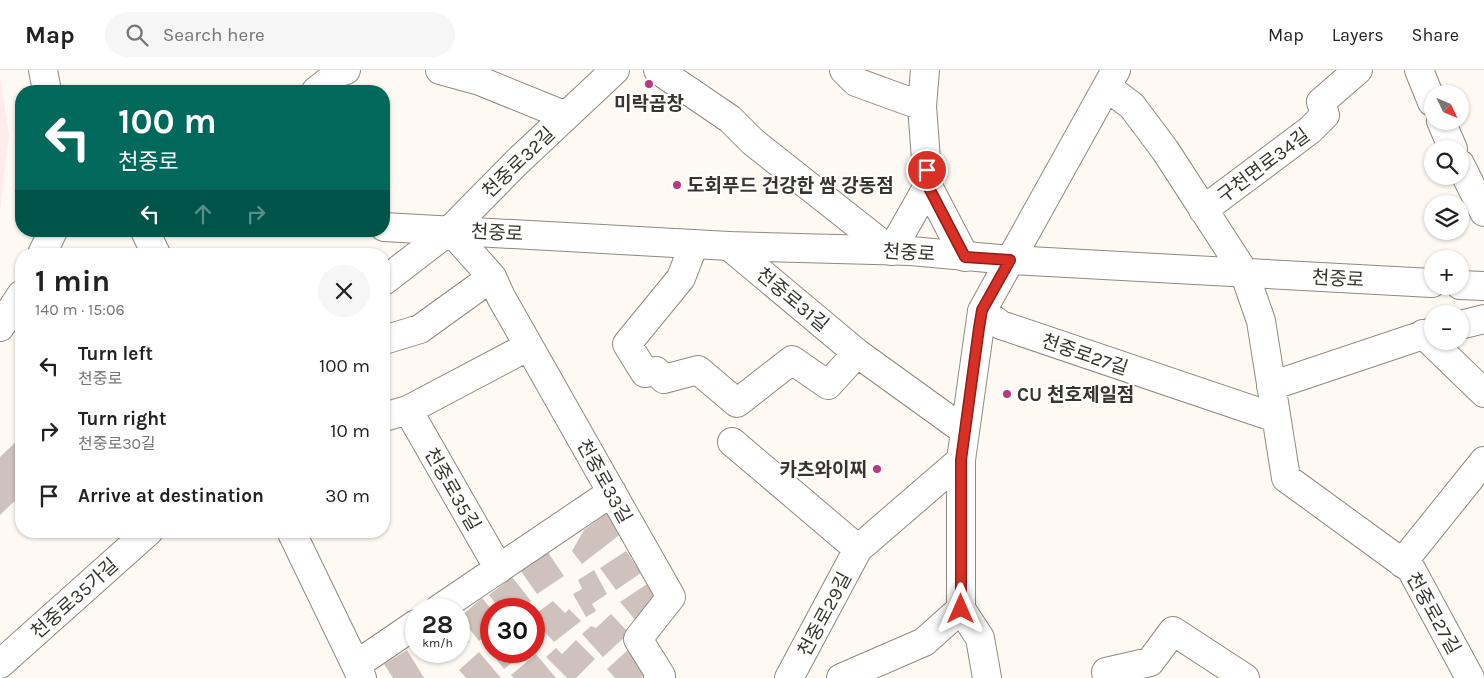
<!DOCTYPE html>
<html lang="en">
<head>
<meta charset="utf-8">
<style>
  :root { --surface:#fff; --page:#f6f6f6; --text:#222; --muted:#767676; --line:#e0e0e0 }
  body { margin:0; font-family:Karla,"Noto Sans KR",sans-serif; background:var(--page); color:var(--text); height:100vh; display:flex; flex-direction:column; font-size:19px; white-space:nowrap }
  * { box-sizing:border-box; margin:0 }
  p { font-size:16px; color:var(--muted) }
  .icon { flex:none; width:28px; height:28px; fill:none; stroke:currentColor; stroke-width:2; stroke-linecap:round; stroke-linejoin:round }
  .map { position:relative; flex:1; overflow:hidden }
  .side { position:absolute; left:15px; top:178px; width:375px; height:290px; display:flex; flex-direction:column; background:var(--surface); border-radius:20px; box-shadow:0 1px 4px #0004 }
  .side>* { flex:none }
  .guide { position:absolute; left:15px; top:15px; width:375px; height:152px; border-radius:20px; box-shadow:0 1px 4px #0004; background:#00695c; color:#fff; overflow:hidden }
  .needle { width:32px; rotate:134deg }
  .buttons { position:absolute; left:1424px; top:15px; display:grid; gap:10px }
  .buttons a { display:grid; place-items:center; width:45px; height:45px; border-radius:50%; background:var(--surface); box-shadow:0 1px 4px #0004; font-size:25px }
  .speed { position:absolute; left:405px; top:528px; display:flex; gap:10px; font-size:25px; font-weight:700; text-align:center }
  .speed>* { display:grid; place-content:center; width:65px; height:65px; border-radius:50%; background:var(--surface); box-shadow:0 1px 4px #0004; line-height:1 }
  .speed small { font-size:12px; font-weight:400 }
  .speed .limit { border:8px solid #d22; background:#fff; color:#111 }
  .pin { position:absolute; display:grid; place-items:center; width:42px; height:42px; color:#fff; margin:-21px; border:2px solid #fff; border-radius:50%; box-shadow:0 1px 5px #0007 }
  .me { position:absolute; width:55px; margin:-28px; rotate:0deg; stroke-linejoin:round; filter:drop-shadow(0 0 4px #0008) }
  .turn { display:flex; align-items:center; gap:18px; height:105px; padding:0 20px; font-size:22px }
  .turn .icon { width:65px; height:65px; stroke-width:2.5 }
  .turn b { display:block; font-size:35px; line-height:42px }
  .lanes { display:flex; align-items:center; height:48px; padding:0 20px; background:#0003; justify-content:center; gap:25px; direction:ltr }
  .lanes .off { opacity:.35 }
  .round { display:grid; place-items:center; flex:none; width:52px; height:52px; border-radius:26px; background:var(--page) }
  .summary { display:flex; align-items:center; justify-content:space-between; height:85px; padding:0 20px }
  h1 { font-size:30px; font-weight:700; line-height:38px }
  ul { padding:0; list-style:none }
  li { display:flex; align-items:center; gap:15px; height:65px; padding:0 20px }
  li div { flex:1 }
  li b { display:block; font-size:19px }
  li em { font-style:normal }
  header { display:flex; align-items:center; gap:30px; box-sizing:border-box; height:70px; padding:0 25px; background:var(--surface); border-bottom:1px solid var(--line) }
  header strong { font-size:24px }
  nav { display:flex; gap:28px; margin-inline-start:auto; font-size:18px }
  .search { width:350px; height:45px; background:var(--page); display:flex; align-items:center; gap:12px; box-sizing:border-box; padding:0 18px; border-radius:28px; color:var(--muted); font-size:19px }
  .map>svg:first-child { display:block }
  .education { fill:#fdecea }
  .building { fill:#cfc2bd }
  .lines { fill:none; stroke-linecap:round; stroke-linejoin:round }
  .street-casing { stroke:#8f897f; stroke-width:30 }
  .secondary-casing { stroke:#8f897f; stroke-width:30 }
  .street { stroke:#fff; stroke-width:28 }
  .secondary { stroke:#fff; stroke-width:28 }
  .route-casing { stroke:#8d1f18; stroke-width:12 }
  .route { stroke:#d93025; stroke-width:9 }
  .poi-dot { fill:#ba3881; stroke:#fff; stroke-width:2 }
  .labels { text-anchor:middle; stroke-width:4; stroke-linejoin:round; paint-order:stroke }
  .poi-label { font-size:19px; font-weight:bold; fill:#383531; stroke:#fff; text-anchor:start }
  .street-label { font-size:19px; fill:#383531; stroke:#fff }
</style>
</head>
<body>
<header>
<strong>Map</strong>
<div class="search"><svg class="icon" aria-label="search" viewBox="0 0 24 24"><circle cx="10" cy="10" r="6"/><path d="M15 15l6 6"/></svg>Search here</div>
<nav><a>Map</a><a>Layers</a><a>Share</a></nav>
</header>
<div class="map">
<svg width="1484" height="608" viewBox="0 0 1484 608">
  <rect width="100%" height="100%" fill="#fefaf3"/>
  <path class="education" d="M 0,5 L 9,65 L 0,140 Z"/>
  <path class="building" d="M 21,367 L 21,425 L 0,445 L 0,387 Z
    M 607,443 L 622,463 L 582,494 L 572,481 L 584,460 Z
    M 547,481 L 564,506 L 537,524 L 520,500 Z
    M 626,481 L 641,503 L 616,520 L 600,498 Z
    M 594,500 L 607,524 L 592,534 L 596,541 L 586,547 L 573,524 L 582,519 L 578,510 Z
    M 512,507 L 531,531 L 522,539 L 500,539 L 489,525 Z
    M 647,514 L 662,529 L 638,553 L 620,532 Z
    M 482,528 L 491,539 L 491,561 L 479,571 L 460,547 Z
    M 553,531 L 565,543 L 569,539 L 581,551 L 554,572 L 534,550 L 534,545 Z
    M 611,544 L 629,563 L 603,587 L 582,564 L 591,556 L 596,558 Z
    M 459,558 L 469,572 L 459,580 Z
    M 576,570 L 595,589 L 576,608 L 567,608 L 546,587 L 556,578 L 562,584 Z
    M 491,577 L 491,581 L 527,581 L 504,599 L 488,579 Z
    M 629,579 L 648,602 L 641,608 L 615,608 L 607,599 Z
    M 407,580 L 424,608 L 393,608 L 384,594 Z
    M 435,581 L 457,581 L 443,592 Z
    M 479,582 L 501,608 L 466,608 L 459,600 Z
    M 536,584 L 556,608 L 514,608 L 511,605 Z"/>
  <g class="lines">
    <g class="street-casing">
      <path id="street" d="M 440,0 L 480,11 L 566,46
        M 658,0 L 730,49 L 753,72 L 891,181 L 928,116
        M 844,0 L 856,12 L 922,36
        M 925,0 L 922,36 L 928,116 L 965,187
        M 1419,0 L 1432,32
        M 1107,17 L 1132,36 L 1165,80 L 1244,202 L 1261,251 L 1286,408 L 1411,499 L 1470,608
        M 316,21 L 340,2 L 346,0
        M 1441,51 L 1453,79
        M 1460,94 L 1484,142
        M 1203,140 L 1310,60 L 1325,45 L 1321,32 L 1358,0
        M 450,160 L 492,207 L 501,227 L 671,527 L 638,569 L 661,606 L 658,608
        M 145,161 L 156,184
        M 694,174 L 681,208 L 627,274 L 645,303 L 656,301 L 664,309 L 698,300 L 737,333 L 792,290 L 828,315 L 857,283
        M 729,176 L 857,283 L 965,361
        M 384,211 L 450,160 L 517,92 L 615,0
        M 982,241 L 1001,255 L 1276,348
        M 1460,255 L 1484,249
        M 1423,264 L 1484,323
        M 384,270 L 420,259 L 492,207
        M 1271,316 L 1432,262
        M 408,340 L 499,499
        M 384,347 L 408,340 L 529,276
        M 732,372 L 858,479
        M 291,461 L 362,608
        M 1402,493 L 1484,391
        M 439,539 L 612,422
        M 961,539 L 980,568 L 987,608
        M 0,594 L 149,461
        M 356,595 L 416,554
        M 789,608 L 858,479 L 961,390 L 982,241 L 1116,0
        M 841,608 L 924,572 L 961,539 L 961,390
        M 1107,608 L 1106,602 L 1150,592 L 1173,561 L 1245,608"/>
    </g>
    <g class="secondary-casing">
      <path id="secondary" d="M 43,0 L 47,21
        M 384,157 L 729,176 L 911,181 L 1010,190 L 1432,213
        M 42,184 L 53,161
        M 1460,215 L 1484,216
        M 0,257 L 21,225"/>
    </g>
    <use href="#street" class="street"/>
    <use href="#secondary" class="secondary"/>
  </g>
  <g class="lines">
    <g class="route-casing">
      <path id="route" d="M 927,100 L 928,116 L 965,187 L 1010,190 L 982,240 L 979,258 L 961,390 L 961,539"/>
    </g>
    <use href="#route" class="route"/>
  </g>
  <g class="poi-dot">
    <circle cx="649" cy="14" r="5"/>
    <circle cx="677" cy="115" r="5"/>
    <circle cx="1007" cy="324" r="5"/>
    <circle cx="877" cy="399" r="5"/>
  </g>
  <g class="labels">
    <g class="poi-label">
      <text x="649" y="40" text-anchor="middle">미락곱창</text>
      <text x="687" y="122">도회푸드 건강한 쌈 강동점</text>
      <text x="1017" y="331">CU 천호제일점</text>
      <text x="867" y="406" text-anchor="end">카츠와이찌</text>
    </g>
    <g class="street-label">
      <text transform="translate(518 92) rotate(-44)" y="7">천중로32길</text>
      <text transform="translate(1263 95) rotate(-37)" y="7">구천면로34길</text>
      <text transform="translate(497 162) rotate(3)" y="7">천중로</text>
      <text transform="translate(909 182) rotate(4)" y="7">천중로</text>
      <text transform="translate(1338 208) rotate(3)" y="7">천중로</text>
      <text transform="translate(793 229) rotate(40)" y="7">천중로31길</text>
      <text transform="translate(1085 284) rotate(19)" y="7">천중로27길</text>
      <text transform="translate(605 411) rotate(61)" y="7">천중로33길</text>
      <text transform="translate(453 419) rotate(60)" y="7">천중로35길</text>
      <text transform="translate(74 528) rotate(-42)" y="7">천중로35가길</text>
      <text transform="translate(1434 543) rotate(61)" y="7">천중로27길</text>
      <text transform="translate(824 544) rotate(-62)" y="7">천중로29길</text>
    </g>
  </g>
</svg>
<div class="buttons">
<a><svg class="needle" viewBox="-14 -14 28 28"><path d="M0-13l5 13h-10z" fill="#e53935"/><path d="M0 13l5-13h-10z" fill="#767676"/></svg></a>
<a><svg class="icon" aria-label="search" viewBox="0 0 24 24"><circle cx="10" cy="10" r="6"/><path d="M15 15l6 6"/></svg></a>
<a><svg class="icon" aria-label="layers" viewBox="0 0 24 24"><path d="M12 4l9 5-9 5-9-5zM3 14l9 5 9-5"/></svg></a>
<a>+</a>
<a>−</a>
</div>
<div class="speed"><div>28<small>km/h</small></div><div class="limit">30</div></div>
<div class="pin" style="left:927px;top:100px;background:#d93025"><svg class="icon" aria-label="arrive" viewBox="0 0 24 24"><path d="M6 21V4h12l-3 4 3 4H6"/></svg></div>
<svg class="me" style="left:961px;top:539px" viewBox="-20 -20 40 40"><path d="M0-17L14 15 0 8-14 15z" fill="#d93025" stroke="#fff" stroke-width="4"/></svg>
<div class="guide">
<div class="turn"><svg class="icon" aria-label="left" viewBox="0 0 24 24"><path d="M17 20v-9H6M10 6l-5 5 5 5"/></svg><div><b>100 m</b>천중로</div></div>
<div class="lanes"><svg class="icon" aria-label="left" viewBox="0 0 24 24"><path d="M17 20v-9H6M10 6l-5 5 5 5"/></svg><svg class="icon off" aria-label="ahead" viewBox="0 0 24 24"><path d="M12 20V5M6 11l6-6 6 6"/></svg><svg class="icon off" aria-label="right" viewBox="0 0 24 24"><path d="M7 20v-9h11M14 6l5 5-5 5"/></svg></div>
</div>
<section class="side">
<div class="summary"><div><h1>1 min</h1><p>140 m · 15:06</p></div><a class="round"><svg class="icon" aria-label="close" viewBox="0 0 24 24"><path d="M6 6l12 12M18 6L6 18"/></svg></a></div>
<ul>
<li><svg class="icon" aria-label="left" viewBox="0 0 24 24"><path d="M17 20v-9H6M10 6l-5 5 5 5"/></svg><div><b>Turn left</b><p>천중로</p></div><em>100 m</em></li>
<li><svg class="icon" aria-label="right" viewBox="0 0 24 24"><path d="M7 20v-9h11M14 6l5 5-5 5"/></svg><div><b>Turn right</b><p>천중로30길</p></div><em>10 m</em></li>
<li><svg class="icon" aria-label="arrive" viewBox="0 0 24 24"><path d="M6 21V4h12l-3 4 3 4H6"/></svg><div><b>Arrive at destination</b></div><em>30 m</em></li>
</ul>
</section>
</div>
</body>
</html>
